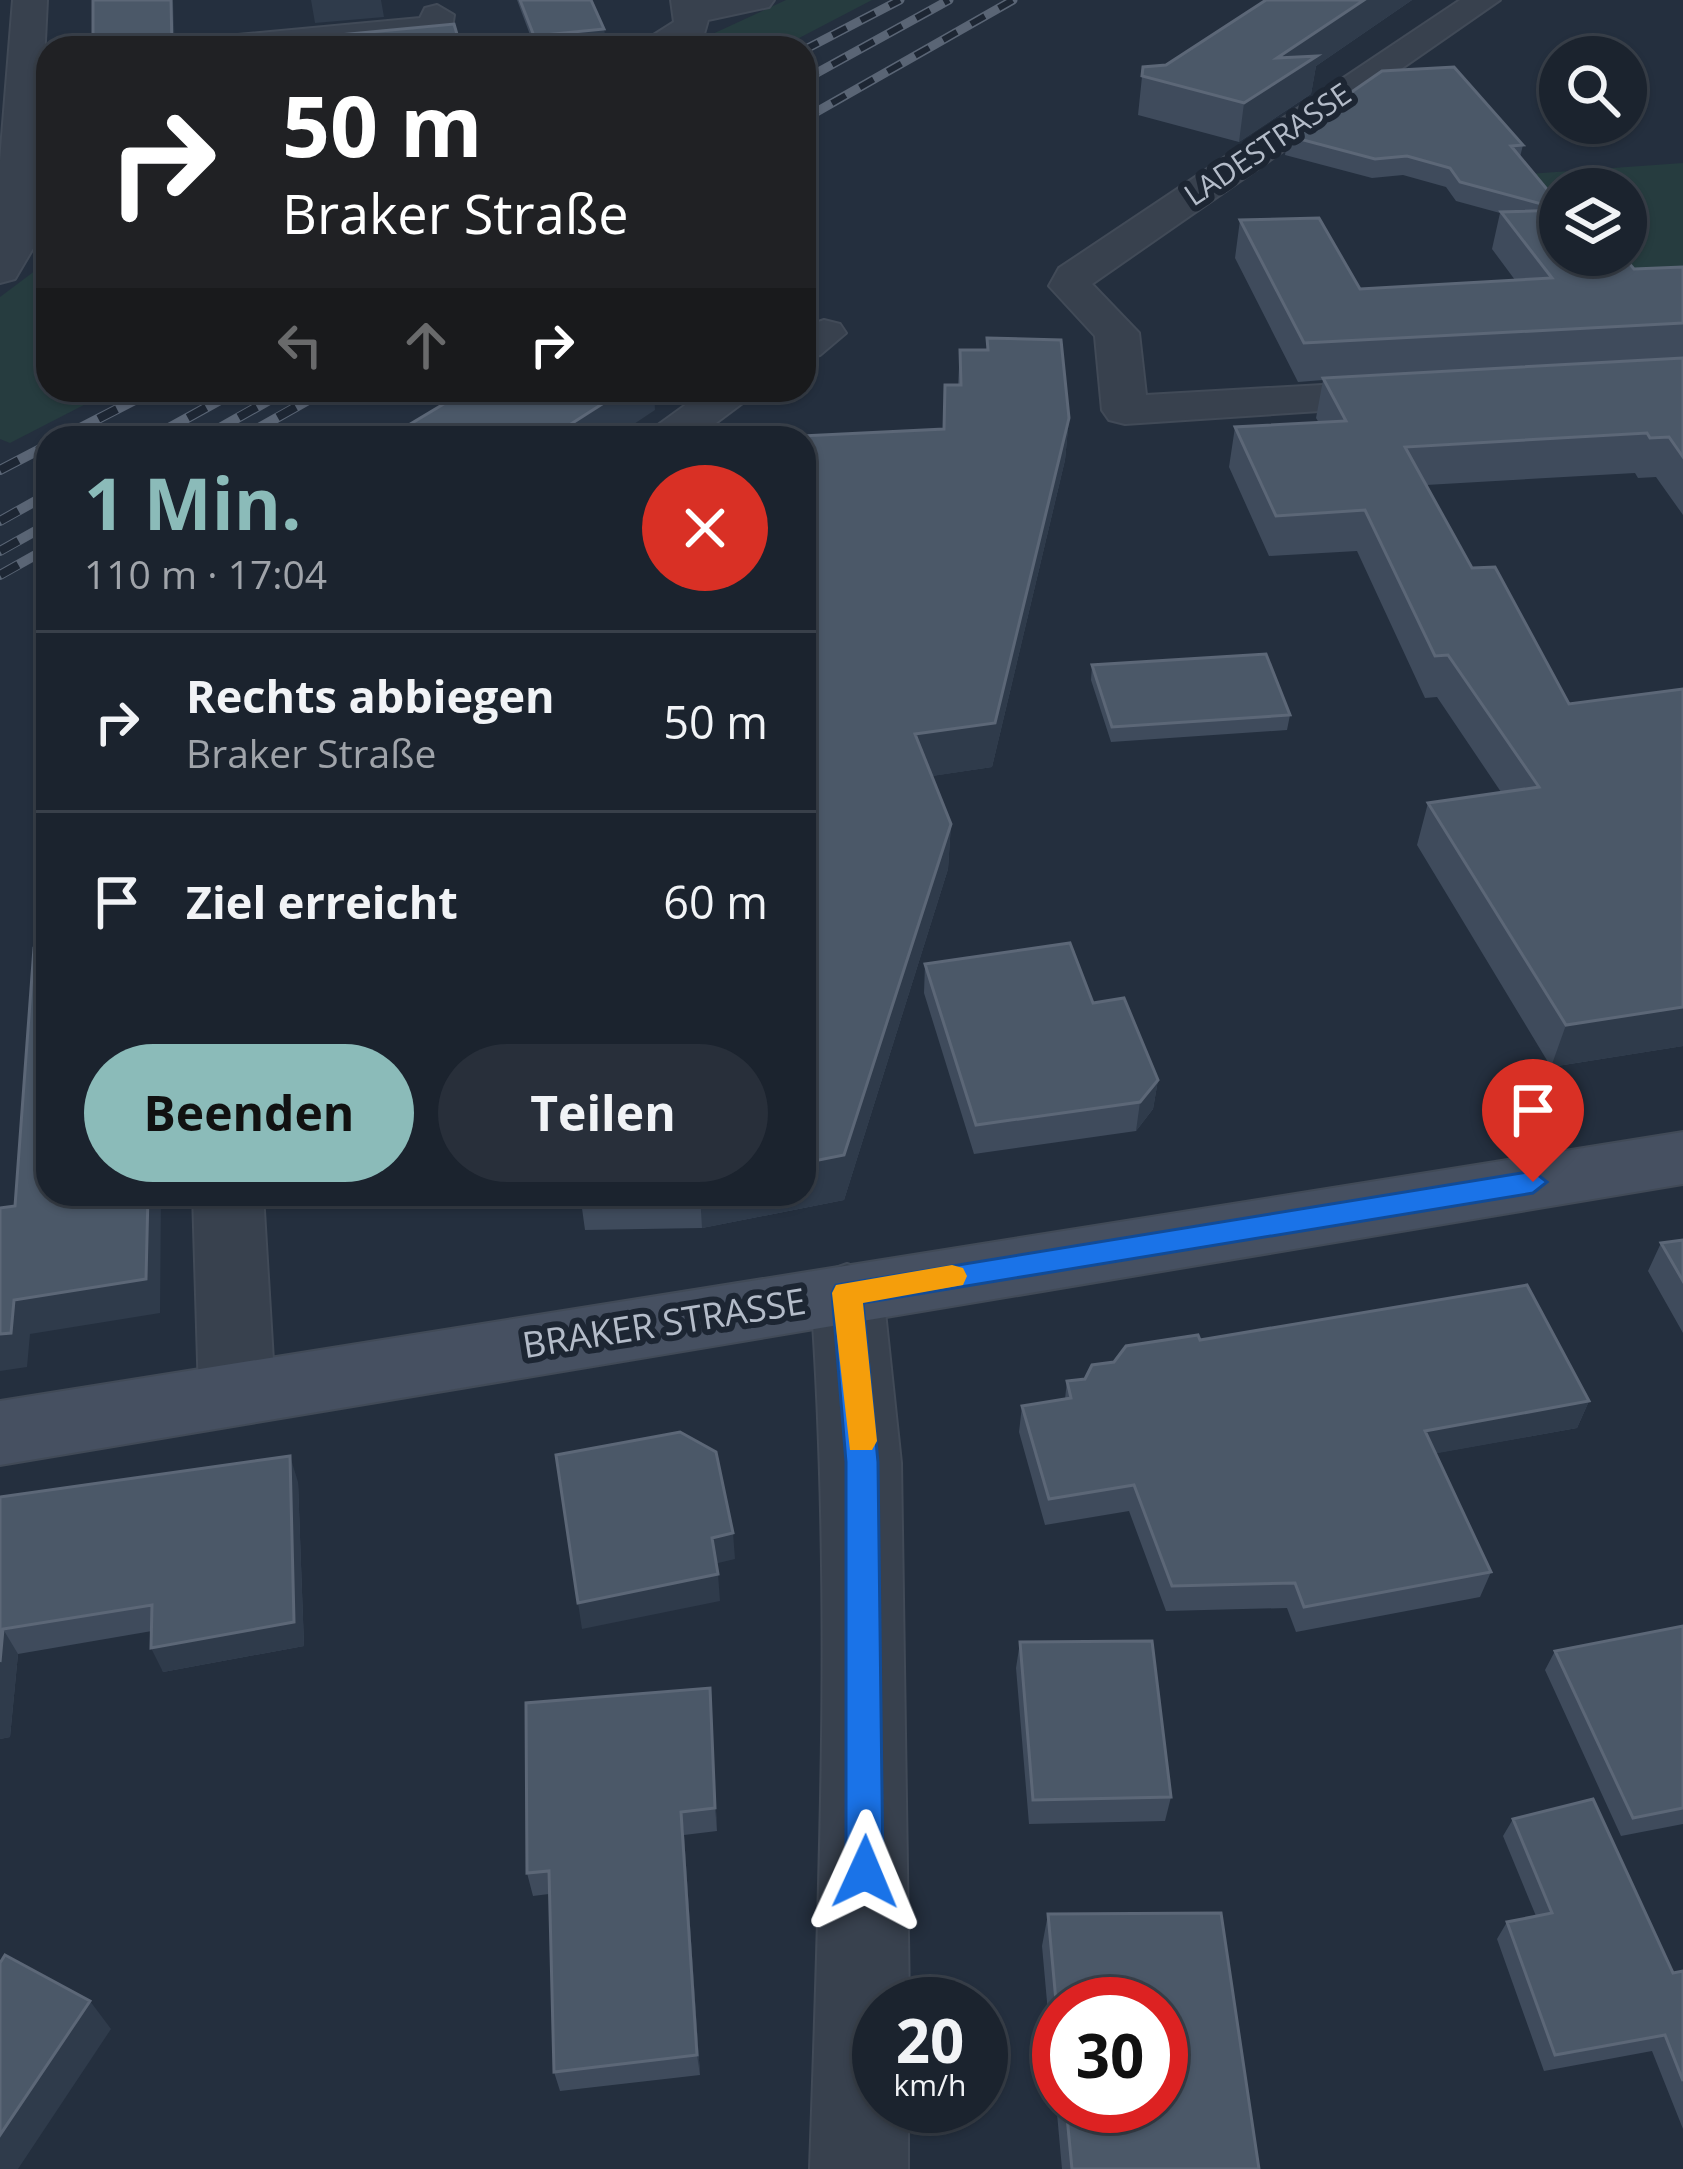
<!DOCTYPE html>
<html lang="de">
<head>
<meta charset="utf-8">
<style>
  :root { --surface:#1b232e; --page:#282f3a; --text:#f1f3f6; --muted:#a0a4aa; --line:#39404a; --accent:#8bbbb9 }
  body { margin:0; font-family:"Open Sans",sans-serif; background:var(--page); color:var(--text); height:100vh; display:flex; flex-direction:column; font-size:45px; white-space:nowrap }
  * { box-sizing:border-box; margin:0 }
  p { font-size:39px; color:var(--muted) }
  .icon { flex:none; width:66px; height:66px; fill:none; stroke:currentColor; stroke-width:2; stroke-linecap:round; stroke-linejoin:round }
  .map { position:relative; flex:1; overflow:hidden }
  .side { position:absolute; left:36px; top:426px; width:780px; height:780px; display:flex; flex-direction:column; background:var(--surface); border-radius:36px; box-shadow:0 3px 9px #0004,0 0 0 3px var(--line) }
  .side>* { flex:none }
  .guide { position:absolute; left:36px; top:36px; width:780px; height:366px; border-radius:36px; box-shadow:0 3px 9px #0004,0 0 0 3px var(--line); background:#202124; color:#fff; overflow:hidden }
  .tools { position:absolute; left:1539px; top:36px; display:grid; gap:24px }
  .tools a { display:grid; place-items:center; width:108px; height:108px; border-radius:50%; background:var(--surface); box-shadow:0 3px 9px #0004,0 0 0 3px var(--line); font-size:60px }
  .speed { position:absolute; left:852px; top:1977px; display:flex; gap:24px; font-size:60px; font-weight:700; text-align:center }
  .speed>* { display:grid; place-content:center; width:156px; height:156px; border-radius:50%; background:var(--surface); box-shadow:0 3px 9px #0004,0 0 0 3px var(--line); line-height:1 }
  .speed small { font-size:30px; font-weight:400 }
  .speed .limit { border:18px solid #d22; background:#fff; color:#111 }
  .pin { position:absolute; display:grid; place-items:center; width:102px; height:102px; color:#fff; margin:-123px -51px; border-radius:50% 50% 50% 0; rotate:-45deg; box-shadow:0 0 12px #0007 }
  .pin .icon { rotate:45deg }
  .me { position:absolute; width:132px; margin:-66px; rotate:1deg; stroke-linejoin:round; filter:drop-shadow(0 0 9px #0008) }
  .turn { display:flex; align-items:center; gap:42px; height:252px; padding:0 48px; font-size:54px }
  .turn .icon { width:156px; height:156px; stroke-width:2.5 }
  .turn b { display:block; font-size:84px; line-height:102px }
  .lanes { display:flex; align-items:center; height:114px; padding:0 48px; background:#0003; justify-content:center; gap:60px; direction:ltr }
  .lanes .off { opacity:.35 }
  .round { display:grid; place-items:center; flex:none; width:126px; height:126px; border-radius:63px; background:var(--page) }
  .summary { display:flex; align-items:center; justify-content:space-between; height:204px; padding:0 48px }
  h1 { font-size:72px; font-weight:700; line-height:90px; color:var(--accent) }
  .primary-button { display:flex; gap:24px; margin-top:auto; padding:24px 48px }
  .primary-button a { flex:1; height:138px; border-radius:72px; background:var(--accent); color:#111; font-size:48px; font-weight:700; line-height:138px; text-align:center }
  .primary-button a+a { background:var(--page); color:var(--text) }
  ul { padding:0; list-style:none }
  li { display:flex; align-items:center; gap:36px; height:180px; padding:0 48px; border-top:3px solid var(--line) }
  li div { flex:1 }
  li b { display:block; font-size:45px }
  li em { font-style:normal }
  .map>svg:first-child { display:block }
  .green { fill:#263c3f }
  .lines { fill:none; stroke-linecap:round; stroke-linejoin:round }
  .minor-casing { stroke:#414a57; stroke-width:4 }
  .secondary-casing { stroke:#414a57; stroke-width:4 }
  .minor { fill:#38414e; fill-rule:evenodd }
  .secondary { fill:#465061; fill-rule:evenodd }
  .rail-far1-casing { stroke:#5a6575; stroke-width:9 }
  .rail-casing { stroke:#5a6575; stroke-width:10 }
  .rail-far1 { stroke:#1d2633; stroke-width:6; stroke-dasharray:16; stroke-linecap:butt }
  .rail { stroke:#1d2633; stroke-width:8; stroke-dasharray:21; stroke-linecap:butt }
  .wall { fill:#3f4b5c; fill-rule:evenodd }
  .shaded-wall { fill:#2f3b4b }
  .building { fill:#4b5868; stroke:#5c6777; stroke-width:3 }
  .route { fill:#1a73e8; stroke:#114b97; stroke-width:3 }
  .slow { fill:#f59e0b }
  .labels { text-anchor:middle; stroke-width:12; stroke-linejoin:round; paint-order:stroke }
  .far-street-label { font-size:30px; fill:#b4bcc9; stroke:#1d2633 }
  .street-label { font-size:36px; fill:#b4bcc9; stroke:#1d2633 }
</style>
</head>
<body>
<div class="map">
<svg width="1683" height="2169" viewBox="0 0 1683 2169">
  <rect width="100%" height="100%" fill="#242f3e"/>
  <path class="green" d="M 786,0 L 872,0 L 780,48 L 682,48 Z
    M 1683,163 L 1683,266 L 1611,271 L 1597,255 L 1626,255 L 1626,189 L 1560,189 L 1560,212 L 1528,174 Z
    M 48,261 L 48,390 L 113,390 L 10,443 L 0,439 L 0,297 Z"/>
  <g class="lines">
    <g class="minor-casing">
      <path id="minor" d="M 13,0 L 47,0 L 35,245 L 15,279 L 0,283 L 0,161 Z
        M 671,0 L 774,0 L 769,7 L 708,20 L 704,34 L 678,48 L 633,48 L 674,22 Z
        M 1460,0 L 1500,0 L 1092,284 L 1139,333 L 1146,395 L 1410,380 L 1426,384 L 1433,394 L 1426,404 L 1125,424 L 1109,420 L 1102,410 L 1095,336 L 1049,286 L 1059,268 Z
        M 437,5 L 454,15 L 451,34 L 329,48 L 199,48 L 217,37 L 420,18 L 425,8 Z
        M 824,320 L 840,324 L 846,333 L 820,355 L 804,359 L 804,327 Z
        M 706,390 L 760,390 L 696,438 L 640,438 Z
        M 193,1194 L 263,1194 L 275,1394 L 264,1416 L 237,1425 L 210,1416 L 199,1394 Z
        M 847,1264 L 872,1273 L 883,1293 L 901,1463 L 909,2004 L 879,2004 L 879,2106 L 908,2106 L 908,2169 L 810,2169 C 820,1877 832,1585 811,1293 L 822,1273 Z"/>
    </g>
    <g class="secondary-casing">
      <path id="secondary" d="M 1683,1132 L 1683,1184 L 0,1465 L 0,1401 Z"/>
    </g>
    <use href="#minor" class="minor"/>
    <use href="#secondary" class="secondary"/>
    <g class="rail-far1-casing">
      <path id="rail-far1" d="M 804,50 L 900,0
        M 804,80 L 949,0
        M 804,119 L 1013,0"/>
    </g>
    <g class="rail-casing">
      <path id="rail" d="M 61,438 L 154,390
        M 151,438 L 238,390
        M 202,438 L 287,390
        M 241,438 L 326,390
        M 0,470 L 48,445
        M 0,521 L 48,494
        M 0,551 L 48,524
        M 0,575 L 48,548"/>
    </g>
    <use href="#rail-far1" class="rail-far1"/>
    <use href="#rail" class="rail"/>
  </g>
  <path class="wall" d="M 517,0 L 591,0 L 604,29 L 605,42 L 535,48 Z
    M 1266,0 L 1412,0 L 1316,66 L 1311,94 L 1239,142 L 1138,115 L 1143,67 L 1166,65 Z
    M 1288,136 L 1523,145 L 1520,157 L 1560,205 L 1560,255 L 1634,269 L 1683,267 L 1683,515 L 1656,477 L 1638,478 L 1635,473 L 1426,485 L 1472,568 L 1569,704 L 1683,689 L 1683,1046 L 1551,1067 L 1417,845 L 1428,803 L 1501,792 L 1437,697 L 1425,698 L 1357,551 L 1269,556 L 1229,467 L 1235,427 L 1319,423 L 1316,418 L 1323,380 L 1298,382 L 1235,258 L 1240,220 L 1360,289 L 1515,280 L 1492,249 L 1500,213 L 1456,201 L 1446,187 L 1403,175 L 1372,178 L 1285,155 Z
    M 987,338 L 1069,418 L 1065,460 L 992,767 L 931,776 L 951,824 L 948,869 L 844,1200 L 702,1228 L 585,1230 L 580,1194 L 804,1194 L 804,438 L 943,429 L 958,385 L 960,350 L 987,350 Z
    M 1092,665 L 1290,715 L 1287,730 L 1111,742 L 1091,680 Z
    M 925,964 L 1093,1003 L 1158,1080 L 1153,1109 L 1136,1131 L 974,1154 L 924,993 Z
    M 1683,1240 L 1683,1333 L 1648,1271 L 1661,1243 Z
    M 1200,1340 L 1589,1401 L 1577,1428 L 1436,1453 L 1491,1572 L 1480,1597 L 1296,1632 L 1287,1608 L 1166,1611 L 1129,1511 L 1045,1525 L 1019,1432 L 1022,1406 L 1065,1399 L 1067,1381 L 1085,1379 L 1114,1362 Z
    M 298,1482 L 304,1646 L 163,1672 L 152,1631 L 18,1654 L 10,1737 L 0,1739 L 0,1497 Z
    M 1683,1626 L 1683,1824 L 1621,1836 L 1545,1670 L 1555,1651 Z
    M 1020,1642 L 1171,1797 L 1165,1821 L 1029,1824 L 1016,1668 Z
    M 710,1688 L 717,1831 L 684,1835 L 700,2075 L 560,2091 L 554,2072 L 549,1894 L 533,1896 L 527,1873 Z
    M 1513,1819 L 1673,1973 L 1683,1971 L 1683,2129 L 1652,2051 L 1544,2071 L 1497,1939 L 1507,1922 L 1536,1916 L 1503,1836 Z
    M 1048,1914 L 1259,2169 L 1062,2169 L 1042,1946 ZM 1059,2004 L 1161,2106 L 1059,2106 Z"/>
  <path class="shaded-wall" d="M 171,0 L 173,0 L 175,48 L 172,48 Z
    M 311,0 L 381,0 L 384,17 L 315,23 Z
    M 1364,0 L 1412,0 L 1316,66 L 1311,94 L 1239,142 L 1244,103 L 1277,58 Z
    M 604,29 L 605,42 L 535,48 L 534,36 Z
    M 624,390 L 654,390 L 655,410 L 613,438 L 549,438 Z
    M 1069,418 L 1065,460 L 992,767 L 913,779 L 915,734 Z
    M 951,824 L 948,869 L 844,1200 L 702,1228 L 700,1194 L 804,1194 L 804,1163 Z
    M 1683,1007 L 1683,1046 L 1551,1067 L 1566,1025 Z
    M 1158,1080 L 1153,1109 L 1136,1131 L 1140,1102 Z
    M 148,1194 L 161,1194 L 160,1313 L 30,1334 L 27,1367 L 0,1371 L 0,1334 L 14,1300 Z
    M 1589,1401 L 1577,1428 L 1416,1457 L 1425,1431 Z
    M 290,1456 L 298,1482 L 304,1646 L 163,1672 L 151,1648 Z
    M 733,1533 L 735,1559 L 714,1564 L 712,1538 Z
    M 718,1574 L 720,1601 L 582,1629 L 578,1603 Z
    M 3,1629 L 18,1654 L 10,1737 L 0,1739 L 0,1662 Z
    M 710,1688 L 712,1712 L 717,1831 L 715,1808 Z
    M 681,1812 L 684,1835 L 700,2075 L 697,2055 Z
    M 90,2001 L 111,2029 L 18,2169 L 0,2169 L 0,2135 Z"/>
  <path class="building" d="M 93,0 L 171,0 L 172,48 L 93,48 Z
    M 520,0 L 591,0 L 604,29 L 534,36 Z
    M 1266,0 L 1364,0 L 1277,58 L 1317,56 L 1244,103 L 1142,76 L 1143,67 L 1166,65 Z
    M 454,24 L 461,48 L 200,48 Z
    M 1454,67 L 1523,145 L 1511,146 L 1560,205 L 1560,209 L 1460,182 L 1450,168 L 1407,156 L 1375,159 L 1288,136 L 1382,71 Z
    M 1560,210 L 1560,255 L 1622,255 L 1634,269 L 1683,267 L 1683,323 L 1304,343 L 1240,220 L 1319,218 L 1360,289 L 1552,278 L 1501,212 Z
    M 987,338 L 1061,340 L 1069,418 L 995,723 L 915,734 L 951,824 L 844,1155 L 804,1163 L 804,462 L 811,462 L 804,444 L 804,438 L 801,436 L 944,429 L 945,385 L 961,385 L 960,350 L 988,350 Z
    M 1683,358 L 1683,457 L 1669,437 L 1650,438 L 1647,433 L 1405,447 L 1472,568 L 1495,567 L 1569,704 L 1683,689 L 1683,1007 L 1566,1025 L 1428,803 L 1539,787 L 1448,655 L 1435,656 L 1365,510 L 1276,516 L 1235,427 L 1346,421 L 1323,378 Z
    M 467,390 L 624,390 L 549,438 L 387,438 Z
    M 1266,654 L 1290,715 L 1112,727 L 1092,665 Z
    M 1070,943 L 1093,1003 L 1124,998 L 1158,1080 L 1140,1102 L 976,1125 L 925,964 Z
    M 48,946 L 48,1194 L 148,1194 L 146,1279 L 14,1300 L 11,1333 L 0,1334 L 0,1208 L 15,1206 L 34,948 Z
    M 1683,1240 L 1683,1281 L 1661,1243 Z
    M 1527,1285 L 1589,1401 L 1425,1431 L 1491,1572 L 1304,1607 L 1295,1583 L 1172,1586 L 1134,1485 L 1049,1499 L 1022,1406 L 1071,1398 L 1067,1381 L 1085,1379 L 1092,1365 L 1114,1362 L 1126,1346 L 1198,1335 L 1200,1340 Z
    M 680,1432 L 716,1452 L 733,1533 L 712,1538 L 718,1574 L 578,1603 L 556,1455 Z
    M 290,1456 L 294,1622 L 151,1648 L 152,1605 L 3,1629 L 0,1662 L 0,1497 Z
    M 1683,1626 L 1683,1808 L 1633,1818 L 1555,1651 Z
    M 1152,1641 L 1171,1797 L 1033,1800 L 1020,1642 Z
    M 710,1688 L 715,1808 L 681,1812 L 697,2055 L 554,2072 L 549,1871 L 527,1873 L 526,1703 Z
    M 1593,1799 L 1673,1973 L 1683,1971 L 1683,2081 L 1665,2035 L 1555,2055 L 1507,1922 L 1552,1913 L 1513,1819 Z
    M 1221,1913 L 1259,2169 L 1072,2169 L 1066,2106 L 1161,2106 L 1161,2004 L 1059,2004 L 1059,2034 L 1048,1914 Z
    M 5,1955 L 90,2001 L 0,2135 L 0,1963 Z"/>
  <path class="route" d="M 1533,1171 L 1547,1182 L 1533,1193 L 863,1303 L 878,1462 L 883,1872 L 878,1885 L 865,1890 L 852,1885 L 846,1872 L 846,1462 L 832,1293 L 836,1285 Z"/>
  <path class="slow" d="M 952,1265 L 963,1268 L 967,1276 L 963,1285 L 863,1303 L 877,1441 L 872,1450 L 850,1450 L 832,1293 L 836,1285 Z"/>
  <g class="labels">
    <g class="far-street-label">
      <text transform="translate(1268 145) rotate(-34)" y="10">LADESTRASSE</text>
    </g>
    <g class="street-label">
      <text transform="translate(664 1323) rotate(-9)" y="13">BRAKER STRASSE</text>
    </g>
  </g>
</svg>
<div class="tools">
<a><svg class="icon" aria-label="search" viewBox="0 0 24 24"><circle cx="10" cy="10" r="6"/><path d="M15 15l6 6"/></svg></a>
<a><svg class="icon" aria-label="layers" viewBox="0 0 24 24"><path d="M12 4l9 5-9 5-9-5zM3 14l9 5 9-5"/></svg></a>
</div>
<div class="speed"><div>20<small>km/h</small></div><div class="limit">30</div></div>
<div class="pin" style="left:1533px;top:1182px;background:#d93025"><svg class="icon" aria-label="arrive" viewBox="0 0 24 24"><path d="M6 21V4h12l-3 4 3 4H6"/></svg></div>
<svg class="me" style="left:865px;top:1872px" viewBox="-20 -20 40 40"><path d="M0-17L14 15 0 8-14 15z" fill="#1a73e8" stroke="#fff" stroke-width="4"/></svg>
<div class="guide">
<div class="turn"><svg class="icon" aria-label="right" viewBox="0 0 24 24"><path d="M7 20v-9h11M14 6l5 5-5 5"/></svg><div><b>50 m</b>Braker Straße</div></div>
<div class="lanes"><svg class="icon off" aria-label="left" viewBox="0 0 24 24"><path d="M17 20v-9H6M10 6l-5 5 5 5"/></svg><svg class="icon off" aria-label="ahead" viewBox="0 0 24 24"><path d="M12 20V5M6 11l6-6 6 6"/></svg><svg class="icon" aria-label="right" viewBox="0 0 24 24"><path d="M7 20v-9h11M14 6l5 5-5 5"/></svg></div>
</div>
<section class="side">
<div class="summary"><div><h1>1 Min.</h1><p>110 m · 17:04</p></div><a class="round" style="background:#d93025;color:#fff"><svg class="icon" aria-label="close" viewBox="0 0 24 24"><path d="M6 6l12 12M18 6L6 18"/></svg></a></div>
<ul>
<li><svg class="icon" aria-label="right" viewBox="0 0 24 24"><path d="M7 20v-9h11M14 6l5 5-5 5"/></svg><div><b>Rechts abbiegen</b><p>Braker Straße</p></div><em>50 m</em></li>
<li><svg class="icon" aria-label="arrive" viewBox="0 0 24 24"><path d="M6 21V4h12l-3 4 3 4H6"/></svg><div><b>Ziel erreicht</b></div><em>60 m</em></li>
</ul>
<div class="primary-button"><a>Beenden</a><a>Teilen</a></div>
</section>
</div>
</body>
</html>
